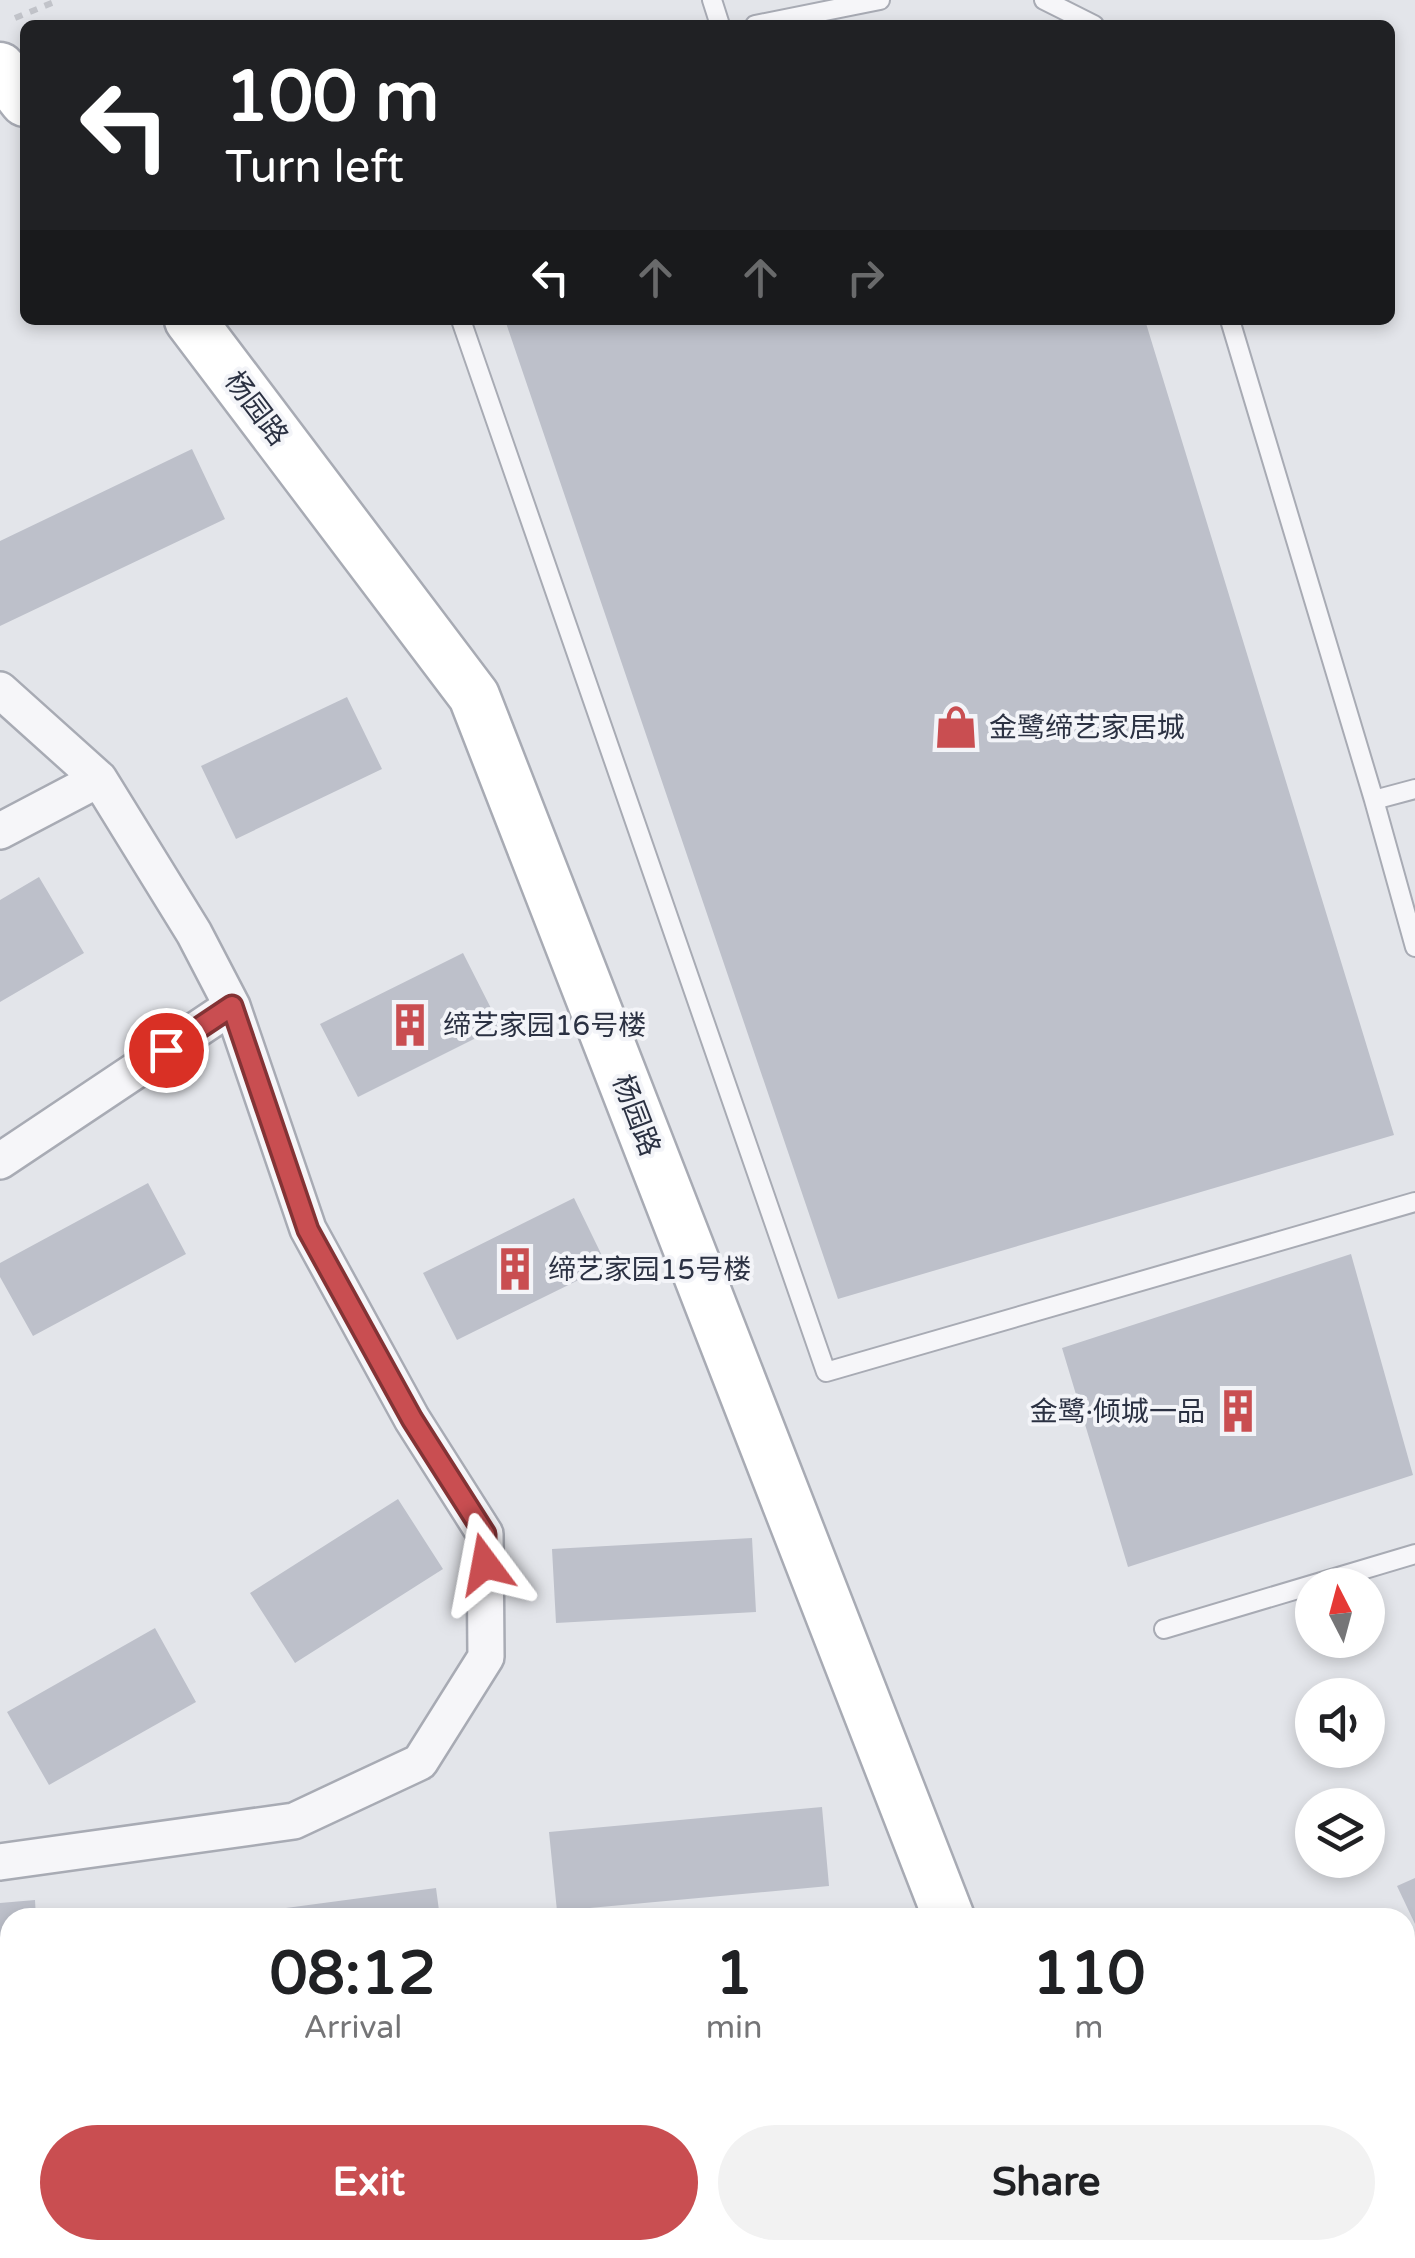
<!DOCTYPE html>
<html lang="en">
<head>
<meta charset="utf-8">
<style>
  :root { --surface:#fff; --page:#f2f2f2; --text:#202124; --muted:#757577; --accent:#c94e51 }
  body { margin:0; font-family:"Varela Round","Noto Sans SC",sans-serif; background:var(--page); color:var(--text); height:100vh; display:flex; flex-direction:column; font-size:38px; white-space:nowrap }
  * { box-sizing:border-box; margin:0 }
  p { font-size:32px; color:var(--muted) }
  .icon { flex:none; width:55px; height:55px; fill:none; stroke:currentColor; stroke-width:2; stroke-linecap:round; stroke-linejoin:round }
  .map { position:relative; flex:1; overflow:hidden }
  .details { position:absolute; left:0px; top:1908px; width:1415px; height:352px; display:flex; flex-direction:column; background:var(--surface); border-radius:30px 30px 0 0; box-shadow:0 5px 15px #0003 }
  .details>* { flex:none }
  .top-card { position:absolute; left:20px; top:20px; width:1375px; height:305px; border-radius:15px; box-shadow:0 5px 15px #0003; background:#202124; color:#fff; overflow:hidden }
  .needle { width:65px; rotate:354deg }
  .fabs { position:absolute; left:1295px; top:1568px; display:grid; gap:20px }
  .fabs a { display:grid; place-items:center; width:90px; height:90px; border-radius:50%; background:var(--surface); box-shadow:0 5px 15px #0003; font-size:50px }
  .pin { position:absolute; display:grid; place-items:center; width:85px; height:85px; color:#fff; margin:-42px; border:5px solid #fff; border-radius:50%; box-shadow:0 2px 10px #0007 }
  .me { position:absolute; width:110px; margin:-55px; rotate:347deg; stroke-linejoin:round; filter:drop-shadow(0 0 8px #0008) }
  .turn { display:flex; align-items:center; gap:35px; height:210px; padding:0 40px; font-size:45px }
  .turn .icon { width:130px; height:130px; stroke-width:2.5 }
  .turn b { display:block; font-size:70px; line-height:85px }
  .lanes { display:flex; align-items:center; height:95px; padding:0 40px; background:#0003; justify-content:center; gap:50px; direction:ltr }
  .lanes .off { opacity:.35 }
  .eta { display:flex; justify-content:space-evenly; align-items:center; height:170px; text-align:center }
  .eta b { font-size:60px; font-weight:700; line-height:70px }
  .primary-button { display:flex; gap:20px; margin-top:auto; padding:20px 40px }
  .primary-button a { flex:1; height:115px; border-radius:60px; background:var(--accent); color:#fff; font-size:40px; font-weight:700; line-height:115px; text-align:center }
  .primary-button a+a { background:var(--page); color:var(--text) }
  .map>svg:first-child { display:block }
  .building { fill:#bdc0ca }
  .lines { fill:none; stroke-linecap:round; stroke-linejoin:round }
  .lane-casing { stroke:#a8abb4; stroke-width:22 }
  .street-casing { stroke:#a8abb4; stroke-width:40 }
  .secondary-casing { stroke:#a8abb4; stroke-width:55 }
  .path { stroke:#c1c3c9; stroke-width:6; stroke-dasharray:8 8; stroke-linecap:butt }
  .lane { stroke:#f6f6f9; stroke-width:18 }
  .street { stroke:#f6f6f9; stroke-width:35 }
  .secondary { stroke:#fff; stroke-width:50 }
  .route-casing { stroke:#833335; stroke-width:25 }
  .route { stroke:#c94e51; stroke-width:18 }
  .labels { text-anchor:middle; stroke-width:8; stroke-linejoin:round; paint-order:stroke }
  .street-label { font-size:28px; fill:#2b3142; stroke:#f3f4f8 }
  .poi-label { font-size:28px; fill:#2b3142; stroke:#f3f4f8; text-anchor:start }
</style>
</head>
<body>
<div class="map">
<svg width="1415" height="2258" viewBox="0 0 1415 2258">
  <rect width="100%" height="100%" fill="#e3e5ea"/>
  <path class="building" d="M 505,320 L 1145,320 L 1394,1135 L 838,1299 Z
    M 192,449 L 225,519 L 0,626 L 0,541 Z
    M 347,697 L 382,769 L 236,839 L 201,766 Z
    M 39,877 L 84,953 L 0,1002 L 0,900 Z
    M 463,953 L 500,1026 L 358,1097 L 320,1024 Z
    M 148,1183 L 186,1254 L 33,1336 L 0,1277 L 0,1263 Z
    M 574,1198 L 607,1266 L 457,1340 L 423,1273 Z
    M 1351,1254 L 1413,1475 L 1128,1567 L 1062,1348 Z
    M 398,1499 L 443,1569 L 295,1663 L 250,1593 Z
    M 752,1538 L 756,1612 L 556,1623 L 552,1549 Z
    M 155,1628 L 196,1702 L 49,1785 L 7,1712 Z
    M 822,1807 L 829,1886 L 557,1911 L 549,1832 Z
    M 1415,1878 L 1415,1924 L 1397,1886 Z
    M 436,1888 L 440,1918 L 249,1918 L 249,1913 Z
    M 35,1900 L 36,1918 L 10,1918 L 10,1972 L 0,1973 L 0,1903 Z
    M 1415,2103 L 1415,2191 L 1405,2194 L 1405,2106 Z
    M 10,2192 L 10,2250 L 266,2250 L 266,2258 L 0,2258 L 0,2193 Z
    M 1415,2240 L 1415,2258 L 1363,2258 L 1385,2250 L 1405,2250 L 1405,2243 Z
    M 343,2250 L 612,2250 L 612,2253 L 561,2258 L 344,2258 Z
    M 1008,2250 L 1042,2250 L 1045,2258 L 988,2258 Z
    M 1164,2250 L 1212,2250 L 1212,2251 L 1167,2258 Z"/>
  <g class="lines">
    <g class="lane-casing">
      <path id="lane" d="M 712,0 L 720,25
        M 1044,0 L 1094,25
        M 755,25 L 880,0
        M 461,320 L 826,1372 L 1415,1202
        M 1230,320 L 1374,800 L 1415,789
        M 1374,800 L 1415,947
        M 1164,1629 L 1415,1554"/>
    </g>
    <g class="street-casing">
      <path id="street" d="M 0,690 L 99,779
        M 0,831 L 99,779 L 194,933 L 232,1006 L 308,1229 L 412,1419 L 485,1534 L 486,1657 L 420,1762 L 294,1821 L 0,1862
        M 0,1161 L 232,1006"/>
    </g>
    <g class="secondary-casing">
      <path id="secondary" d="M 0,68 L 25,101
        M 190,320 L 474,696 L 949,1918
        M 0,2080 L 10,2079"/>
    </g>
    <path class="path" d="M 15,18 L 59,0"/>
    <use href="#lane" class="lane"/>
    <use href="#street" class="street"/>
    <use href="#secondary" class="secondary"/>
  </g>
  <g class="lines">
    <g class="route-casing">
      <path id="route" d="M 166,1050 L 232,1006 L 308,1230 L 412,1419 L 485,1534 L 485,1564"/>
    </g>
    <use href="#route" class="route"/>
  </g>
  <defs>
    <g id="shop-bare" transform="scale(3.45)"><path d="M-5-2.5h2.3a2.7 3.5 0 0 1 5.4 0H5L5.5 6h-11ZM-1.5-2.5h3a1.5 2.3 0 0 0-3 0Z" fill="#c94e51" stroke="#f3f4f8" stroke-width="2.5" paint-order="stroke"/></g>
    <g id="building-bare" transform="scale(3.45)"><path d="M-4-6H4V6H1V3H-1V6H-4ZM-2.5-4.3h1.7v1.8h-1.7ZM.8-4.3h1.7v1.8H.8ZM-2.5-1h1.7V.8h-1.7ZM.8-1h1.7V.8H.8Z" fill="#c94e51" stroke="#f3f4f8" stroke-width="2.5" paint-order="stroke"/></g>
  </defs>
  <g fill-rule="evenodd">
    <use href="#shop-bare" x="956" y="727"/>
    <use href="#building-bare" x="410" y="1025"/>
    <use href="#building-bare" x="515" y="1269"/>
    <use href="#building-bare" x="1238" y="1411"/>
  </g>
  <g class="labels">
    <g class="street-label">
      <text transform="translate(257 408) rotate(53)" y="10">杨园路</text>
      <text transform="translate(637 1115) rotate(69)" y="10">杨园路</text>
    </g>
    <g class="poi-label">
      <text x="989" y="737">金鹭缔艺家居城</text>
      <text x="443" y="1035">缔艺家园16号楼</text>
      <text x="548" y="1279">缔艺家园15号楼</text>
      <text x="1205" y="1421" text-anchor="end">金鹭·倾城一品</text>
    </g>
  </g>
</svg>
<div class="fabs">
<a><svg class="needle" viewBox="-14 -14 28 28"><path d="M0-13l5 13h-10z" fill="#e53935"/><path d="M0 13l5-13h-10z" fill="#757577"/></svg></a>
<a><svg class="icon" aria-label="sound" viewBox="0 0 24 24"><path d="M4 9h4l5-4v14l-5-4H4zM17 9q2 3 0 6"/></svg></a>
<a><svg class="icon" aria-label="layers" viewBox="0 0 24 24"><path d="M12 4l9 5-9 5-9-5zM3 14l9 5 9-5"/></svg></a>
</div>
<div class="pin" style="left:166px;top:1050px;background:#d93025"><svg class="icon" aria-label="arrive" viewBox="0 0 24 24"><path d="M6 21V4h12l-3 4 3 4H6"/></svg></div>
<svg class="me" style="left:485px;top:1564px" viewBox="-20 -20 40 40"><path d="M0-17L14 15 0 8-14 15z" fill="#c94e51" stroke="#fff" stroke-width="4"/></svg>
<div class="top-card">
<div class="turn"><svg class="icon" aria-label="left" viewBox="0 0 24 24"><path d="M17 20v-9H6M10 6l-5 5 5 5"/></svg><div><b>100 m</b>Turn left</div></div>
<div class="lanes"><svg class="icon" aria-label="left" viewBox="0 0 24 24"><path d="M17 20v-9H6M10 6l-5 5 5 5"/></svg><svg class="icon off" aria-label="ahead" viewBox="0 0 24 24"><path d="M12 20V5M6 11l6-6 6 6"/></svg><svg class="icon off" aria-label="ahead" viewBox="0 0 24 24"><path d="M12 20V5M6 11l6-6 6 6"/></svg><svg class="icon off" aria-label="right" viewBox="0 0 24 24"><path d="M7 20v-9h11M14 6l5 5-5 5"/></svg></div>
</div>
<section class="details">
<div class="eta">
<div><b>08:12</b><p>Arrival</p></div>
<div><b>1</b><p>min</p></div>
<div><b>110</b><p>m</p></div>
</div>
<div class="primary-button"><a>Exit</a><a>Share</a></div>
</section>
</div>
</body>
</html>
